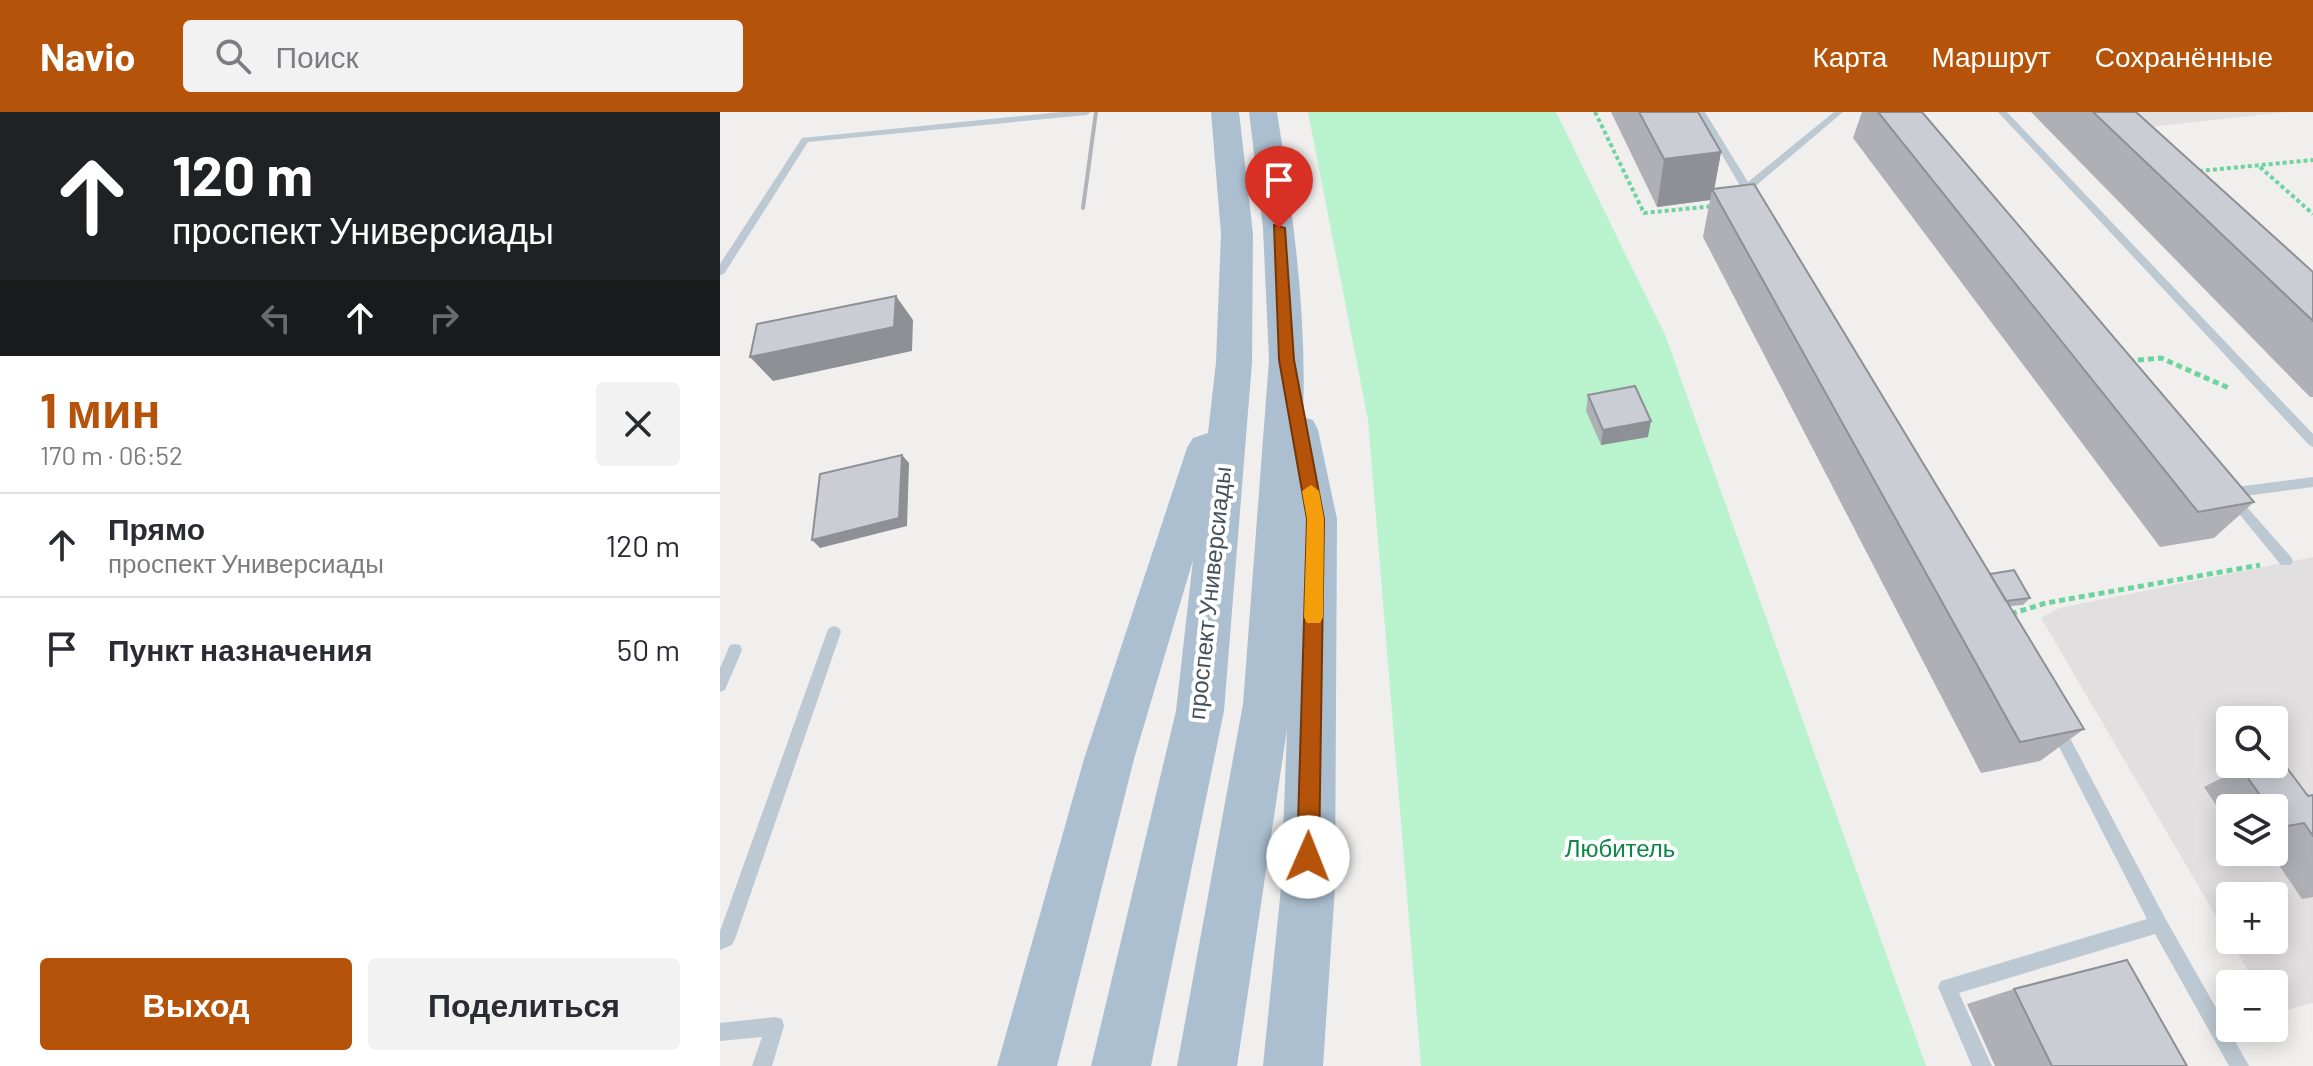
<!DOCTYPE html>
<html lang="ru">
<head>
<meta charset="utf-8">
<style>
  :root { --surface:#fff; --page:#f2f2f3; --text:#2b2b33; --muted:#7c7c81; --line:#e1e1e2; --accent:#b45309 }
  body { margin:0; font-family:Barlow,sans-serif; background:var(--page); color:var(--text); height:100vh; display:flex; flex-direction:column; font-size:30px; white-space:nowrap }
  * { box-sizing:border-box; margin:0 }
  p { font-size:26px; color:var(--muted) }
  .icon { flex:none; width:44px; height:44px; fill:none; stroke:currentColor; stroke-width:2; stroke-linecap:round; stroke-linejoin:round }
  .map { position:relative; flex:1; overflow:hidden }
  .details { display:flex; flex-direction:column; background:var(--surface); width:720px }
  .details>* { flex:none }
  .banner { background:#202124; color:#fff; overflow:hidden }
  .buttons { position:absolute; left:1496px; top:594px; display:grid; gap:16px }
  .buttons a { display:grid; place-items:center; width:72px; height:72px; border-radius:8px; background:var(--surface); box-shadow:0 4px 20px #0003; font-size:40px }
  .pin { position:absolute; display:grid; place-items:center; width:68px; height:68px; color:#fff; margin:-82px -34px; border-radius:50% 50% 50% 0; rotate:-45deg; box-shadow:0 0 8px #0007 }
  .pin .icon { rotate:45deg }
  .me { position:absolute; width:88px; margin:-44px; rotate:1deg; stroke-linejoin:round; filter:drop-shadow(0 0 6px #0008) }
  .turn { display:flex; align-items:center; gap:28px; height:168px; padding:0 40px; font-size:36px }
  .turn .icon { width:104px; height:104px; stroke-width:2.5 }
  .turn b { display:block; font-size:56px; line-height:68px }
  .lanes { display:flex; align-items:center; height:76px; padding:0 40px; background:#0003; justify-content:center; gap:40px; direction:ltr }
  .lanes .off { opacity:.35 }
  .round { display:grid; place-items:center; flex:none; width:84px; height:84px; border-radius:8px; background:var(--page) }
  .overview { display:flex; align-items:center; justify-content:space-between; height:136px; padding:0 40px }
  h1 { font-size:48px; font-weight:700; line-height:60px; color:var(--accent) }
  .primary-button { display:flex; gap:16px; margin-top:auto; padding:16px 40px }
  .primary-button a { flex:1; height:92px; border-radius:8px; background:var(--accent); color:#fff; font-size:32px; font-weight:700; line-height:92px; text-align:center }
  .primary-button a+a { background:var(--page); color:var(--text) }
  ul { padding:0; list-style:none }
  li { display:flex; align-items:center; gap:24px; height:104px; padding:0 40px; border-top:2px solid var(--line) }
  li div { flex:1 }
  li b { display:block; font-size:30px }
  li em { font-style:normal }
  header { display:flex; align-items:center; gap:48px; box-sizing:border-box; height:112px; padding:0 40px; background:var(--accent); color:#fff }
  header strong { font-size:38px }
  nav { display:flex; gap:44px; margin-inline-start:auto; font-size:28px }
  .search { width:560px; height:72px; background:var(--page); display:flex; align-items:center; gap:20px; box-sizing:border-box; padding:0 28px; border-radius:8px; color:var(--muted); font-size:30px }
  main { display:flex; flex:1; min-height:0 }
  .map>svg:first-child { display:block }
  .education { fill:#e2dfe0; fill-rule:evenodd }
  .green { fill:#b8f3ce }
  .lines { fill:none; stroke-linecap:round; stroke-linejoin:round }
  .path-far1 { stroke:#6dd49f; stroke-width:4; stroke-dasharray:4 3; stroke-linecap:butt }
  .path { stroke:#6dd49f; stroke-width:5; stroke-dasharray:6 4; stroke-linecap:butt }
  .lane { fill:#bdc9d2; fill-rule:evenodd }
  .primary { fill:#abbfd0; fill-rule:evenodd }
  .rail { stroke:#b0b4ba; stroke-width:4 }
  .wall { fill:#aeb0b6 }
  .shaded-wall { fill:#8d9094 }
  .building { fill:#cacdd4; stroke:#8d9094; stroke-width:2 }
  .route { fill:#b45309; stroke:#753606; stroke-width:2 }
  .slow { fill:#f59e0b }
  .labels { text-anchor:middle; stroke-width:8; stroke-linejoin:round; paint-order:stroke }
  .street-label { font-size:24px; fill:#45525e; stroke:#fff }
  .park-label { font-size:24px; fill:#0e8748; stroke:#fff }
</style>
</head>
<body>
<header>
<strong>Navio</strong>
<div class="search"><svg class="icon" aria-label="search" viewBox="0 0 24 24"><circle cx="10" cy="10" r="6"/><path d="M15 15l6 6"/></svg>Поиск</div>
<nav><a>Карта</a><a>Маршрут</a><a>Сохранённые</a></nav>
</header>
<main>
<section class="details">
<div class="banner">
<div class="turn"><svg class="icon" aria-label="ahead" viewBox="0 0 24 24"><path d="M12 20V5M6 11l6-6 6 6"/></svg><div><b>120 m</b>проспект Универсиады</div></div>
<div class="lanes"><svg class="icon off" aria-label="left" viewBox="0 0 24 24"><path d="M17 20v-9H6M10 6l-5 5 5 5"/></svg><svg class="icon" aria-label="ahead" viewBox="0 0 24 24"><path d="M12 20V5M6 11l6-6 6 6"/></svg><svg class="icon off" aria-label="right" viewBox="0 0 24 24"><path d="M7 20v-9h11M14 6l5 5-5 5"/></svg></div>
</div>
<div class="overview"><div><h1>1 мин</h1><p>170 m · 06:52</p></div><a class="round"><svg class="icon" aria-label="close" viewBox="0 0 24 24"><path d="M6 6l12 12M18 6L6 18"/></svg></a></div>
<ul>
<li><svg class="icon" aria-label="ahead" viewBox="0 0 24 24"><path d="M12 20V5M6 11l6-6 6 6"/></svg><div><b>Прямо</b><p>проспект Универсиады</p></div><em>120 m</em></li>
<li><svg class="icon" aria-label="arrive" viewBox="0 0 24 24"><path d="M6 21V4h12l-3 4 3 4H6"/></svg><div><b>Пункт назначения</b></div><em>50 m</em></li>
</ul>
<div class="primary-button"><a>Выход</a><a>Поделиться</a></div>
</section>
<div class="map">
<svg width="1593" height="954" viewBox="0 0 1593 954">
  <rect width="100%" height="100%" fill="#f1eeee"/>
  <path class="education" d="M 1402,0 L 1568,0 L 1419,16 Z
    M 1593,445 L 1593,891 L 1554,901 L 1554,872 L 1536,872 L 1510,828 L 1554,828 L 1554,784 L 1510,784 L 1510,828 L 1321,506 L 1339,496 ZM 1510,608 L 1554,608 L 1554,652 L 1510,652 ZM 1510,696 L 1554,696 L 1554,740 L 1510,740 Z"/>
  <path class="green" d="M 588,0 L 836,0 L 946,225 L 1206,954 L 701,954 L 648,308 Z"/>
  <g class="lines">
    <path class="path-far1" d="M 875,0 L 924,101 L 994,94
      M 1540,55 L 1593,102
      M 1479,59 L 1593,48"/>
    <path class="path" d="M 1408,249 L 1441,246 L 1511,277
      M 1291,502 L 1326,491 L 1540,453"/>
    <path class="lane" d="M 340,0 L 371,0 L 367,3 L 88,30 L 4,162 L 0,163 L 0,152 L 82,26 Z
      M 977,0 L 985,0 L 1028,70 L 1114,0 L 1123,0 L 1032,77 L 1039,89 L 1034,92 L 1029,89 Z
      M 1278,0 L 1287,0 L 1593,322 L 1593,335 L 1589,333 Z
      M 1593,365 L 1593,375 L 1518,385 L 1571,445 L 1573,449 L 1571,453 L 1561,453 L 1502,381 L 1508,376 Z
      M 114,514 L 119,516 L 121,520 L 15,827 L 12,833 L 0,838 L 0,819 L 107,520 L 109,516 Z
      M 15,532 L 20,533 L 22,538 L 5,578 L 0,580 L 0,556 L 10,533 Z
      M 1337,609 L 1342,611 L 1445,806 L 1529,954 L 1509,954 L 1435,822 L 1239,881 L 1272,954 L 1252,954 L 1218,875 L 1221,869 L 1427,807 L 1332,621 L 1329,616 L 1332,611 Z
      M 55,905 L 62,907 L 64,914 L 52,954 L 32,954 L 42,925 L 0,929 L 0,911 Z"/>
    <path class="primary" d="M 491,0 L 519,0 L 533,122 L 532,250 L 504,599 L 431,954 L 371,954 L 456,599 L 473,448 L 414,647 L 337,954 L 277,954 L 364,647 L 467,336 L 473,326 L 488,321 L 496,250 L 501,122 Z
      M 529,0 L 557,0 C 573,101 587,202 583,305 L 593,308 L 598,318 L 617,407 L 615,776 L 603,954 L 543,954 L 561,776 L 567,617 L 517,954 L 457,954 L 523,592 L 549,248 L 543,116 Z"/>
    <path class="rail" d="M 363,96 L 376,0"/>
  </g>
  <path class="wall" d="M 891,0 L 978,0 L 1001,40 L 994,76 L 1270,462 L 1310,486 L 1303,493 L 1290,494 L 1364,617 L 1320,649 L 1261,661 L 983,125 L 990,88 L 937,95 Z
    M 1142,0 L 1202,0 L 1534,390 L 1494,426 L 1440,435 L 1133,26 Z
    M 1311,0 L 1416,0 L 1593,160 L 1593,285 L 1590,285 Z
    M 868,283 L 928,325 L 881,333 L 866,299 Z
    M 1521,656 L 1588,684 L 1593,683 L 1593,785 L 1582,787 L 1550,740 L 1554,740 L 1554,696 L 1510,696 L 1510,714 L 1484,675 Z
    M 1294,877 L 1467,954 L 1275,954 L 1247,892 Z"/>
  <path class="shaded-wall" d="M 1001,40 L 994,79 L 992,77 L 990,88 L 937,95 L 944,47 Z
    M 176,184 L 193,208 L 192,239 L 53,269 L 30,245 Z
    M 931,309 L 928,325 L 881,333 L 883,318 Z
    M 182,343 L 189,351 L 187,414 L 100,436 L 92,428 Z"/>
  <path class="building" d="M 919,0 L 978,0 L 1001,40 L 944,47 Z
    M 1158,0 L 1202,0 L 1534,390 L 1478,400 Z
    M 1373,0 L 1416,0 L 1593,160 L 1593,209 Z
    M 1034,72 L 1364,617 L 1300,630 L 992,77 Z
    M 176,184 L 174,215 L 30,245 L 37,212 Z
    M 915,274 L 931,309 L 883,318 L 868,283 Z
    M 182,343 L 179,406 L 92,428 L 100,362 Z
    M 1294,458 L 1310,486 L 1286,489 L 1270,462 Z
    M 1561,648 L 1588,684 L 1593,683 L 1593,724 L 1584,711 L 1562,715 L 1554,703 L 1554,696 L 1549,696 L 1521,656 L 1540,652 L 1554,652 L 1554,649 Z
    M 1407,848 L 1467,954 L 1332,954 L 1294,877 Z"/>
  <path class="route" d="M 554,113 L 565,116 L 574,248 L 604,407 L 599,745 L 596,753 L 588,756 L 580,753 L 577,745 L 587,407 L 559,248 Z"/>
  <path class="slow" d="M 591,373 L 599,379 L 604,407 L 603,505 L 600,511 L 587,511 L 584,505 L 587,407 L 582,379 Z"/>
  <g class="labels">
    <g class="street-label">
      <text transform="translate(490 481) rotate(-84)" y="8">проспект Универсиады</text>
    </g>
    <g class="park-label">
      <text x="900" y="745">Любитель</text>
    </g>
  </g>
</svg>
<div class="buttons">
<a><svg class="icon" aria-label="search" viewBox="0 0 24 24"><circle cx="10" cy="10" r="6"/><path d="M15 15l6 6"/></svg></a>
<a><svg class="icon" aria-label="layers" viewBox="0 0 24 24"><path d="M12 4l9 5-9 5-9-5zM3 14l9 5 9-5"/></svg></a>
<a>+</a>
<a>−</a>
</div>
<div class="pin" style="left:559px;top:116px;background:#d93025"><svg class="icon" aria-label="arrive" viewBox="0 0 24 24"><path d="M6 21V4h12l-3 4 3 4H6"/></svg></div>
<svg class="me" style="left:588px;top:745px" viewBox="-20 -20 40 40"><circle r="19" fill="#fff"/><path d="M0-13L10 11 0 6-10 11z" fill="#b45309"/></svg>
</div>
</main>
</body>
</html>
